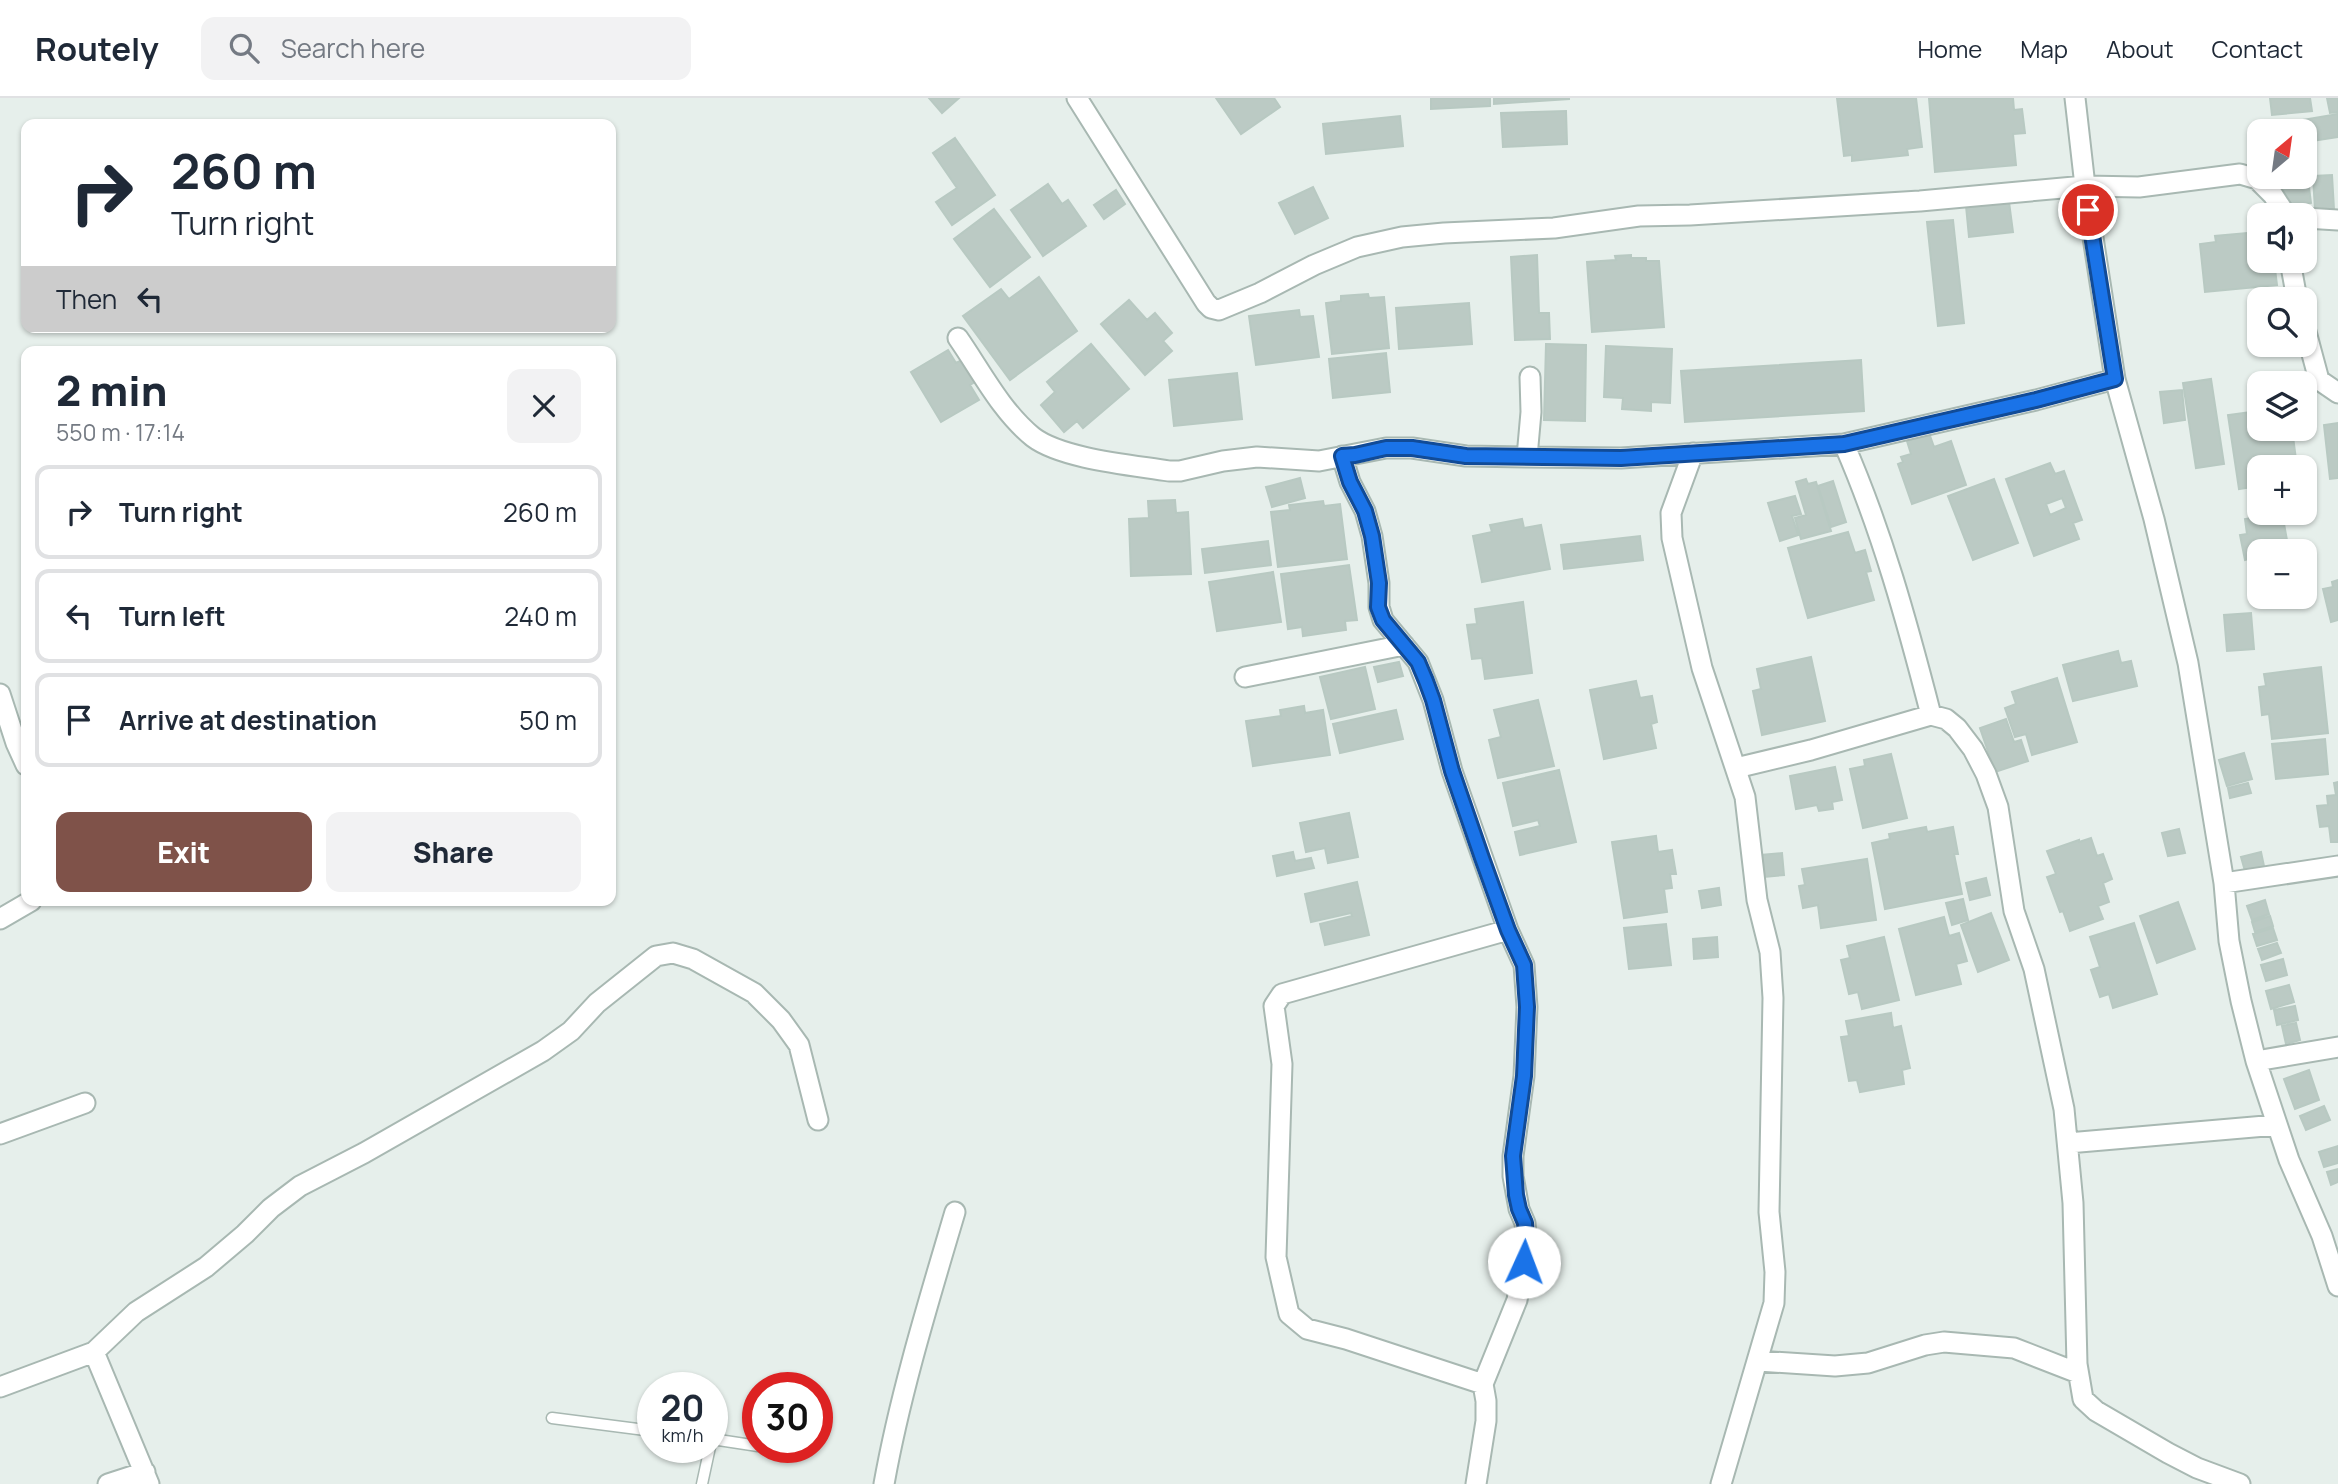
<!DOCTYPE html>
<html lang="en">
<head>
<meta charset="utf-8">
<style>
  :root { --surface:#fff; --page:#f2f2f3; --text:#1f2937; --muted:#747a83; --line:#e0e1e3; --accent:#7f5249 }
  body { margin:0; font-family:Manrope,sans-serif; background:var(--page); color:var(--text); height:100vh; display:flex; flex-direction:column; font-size:26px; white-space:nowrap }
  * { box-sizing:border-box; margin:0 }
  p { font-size:23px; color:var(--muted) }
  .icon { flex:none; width:38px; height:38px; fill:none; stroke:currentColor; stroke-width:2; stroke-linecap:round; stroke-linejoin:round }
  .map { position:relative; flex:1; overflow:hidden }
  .drawer { position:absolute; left:21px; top:248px; width:595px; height:560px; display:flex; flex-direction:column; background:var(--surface); border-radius:14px; box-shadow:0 2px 5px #0004 }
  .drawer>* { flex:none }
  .hud { position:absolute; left:21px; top:21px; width:595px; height:214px; border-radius:14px; box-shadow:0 2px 5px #0004; background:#fff; color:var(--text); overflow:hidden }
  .needle { width:46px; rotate:29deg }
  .buttons { position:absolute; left:2247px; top:21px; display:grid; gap:14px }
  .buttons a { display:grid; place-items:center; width:70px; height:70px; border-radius:14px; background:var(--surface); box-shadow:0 2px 5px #0004; font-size:35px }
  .speed { position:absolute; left:637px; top:1274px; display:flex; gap:14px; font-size:35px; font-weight:700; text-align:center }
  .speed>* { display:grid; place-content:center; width:91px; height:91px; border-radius:50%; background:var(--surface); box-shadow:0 2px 5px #0004; line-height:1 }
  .speed small { font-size:18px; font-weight:400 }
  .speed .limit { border:10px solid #d22; background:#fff; color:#111 }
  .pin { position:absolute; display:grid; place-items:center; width:60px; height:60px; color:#fff; margin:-30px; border:4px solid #fff; border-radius:50%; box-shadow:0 2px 7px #0007 }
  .me { position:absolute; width:77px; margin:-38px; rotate:2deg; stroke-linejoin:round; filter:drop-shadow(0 0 5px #0008) }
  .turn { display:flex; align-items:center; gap:24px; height:147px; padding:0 35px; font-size:32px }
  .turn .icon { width:91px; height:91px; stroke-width:2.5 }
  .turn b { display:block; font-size:49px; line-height:60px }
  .then { display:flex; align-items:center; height:66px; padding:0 35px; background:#0003; gap:14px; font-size:26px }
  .round { display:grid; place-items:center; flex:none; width:74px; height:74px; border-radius:14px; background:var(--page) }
  .head { display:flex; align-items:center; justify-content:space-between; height:119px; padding:0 35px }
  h1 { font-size:42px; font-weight:800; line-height:52px }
  .primary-button { display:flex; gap:14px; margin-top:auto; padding:14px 35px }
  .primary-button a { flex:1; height:80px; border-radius:14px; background:var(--accent); color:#fff; font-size:28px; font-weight:800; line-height:80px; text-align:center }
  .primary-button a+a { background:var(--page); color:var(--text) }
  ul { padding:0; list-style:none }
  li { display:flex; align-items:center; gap:21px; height:94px; margin:0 14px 10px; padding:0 21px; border:4px solid var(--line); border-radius:14px }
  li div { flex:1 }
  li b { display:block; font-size:26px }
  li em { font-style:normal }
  header { display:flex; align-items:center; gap:42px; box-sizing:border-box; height:98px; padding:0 35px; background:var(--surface); border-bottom:2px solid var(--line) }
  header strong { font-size:33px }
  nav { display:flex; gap:38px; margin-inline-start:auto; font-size:24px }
  .search { width:490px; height:63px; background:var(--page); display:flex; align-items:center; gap:18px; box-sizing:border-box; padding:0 24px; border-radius:14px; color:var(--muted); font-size:26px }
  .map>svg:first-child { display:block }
  .building { fill:#bbcac4; stroke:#b8c9c2; stroke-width:2; fill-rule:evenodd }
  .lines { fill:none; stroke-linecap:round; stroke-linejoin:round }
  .lane-casing { stroke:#a8b8b2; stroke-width:13 }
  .street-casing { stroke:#a8b8b2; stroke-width:23 }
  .lane { stroke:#fff; stroke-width:10 }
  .street { stroke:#fff; stroke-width:19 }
  .route-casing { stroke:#114b97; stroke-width:18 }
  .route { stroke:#1a73e8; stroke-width:12 }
</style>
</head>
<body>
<header>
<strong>Routely</strong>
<div class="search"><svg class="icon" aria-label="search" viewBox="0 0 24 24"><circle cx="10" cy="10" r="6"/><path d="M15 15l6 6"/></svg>Search here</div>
<nav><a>Home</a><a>Map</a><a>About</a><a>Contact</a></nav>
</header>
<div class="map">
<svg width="2338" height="1386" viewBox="0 0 2338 1386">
  <rect width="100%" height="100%" fill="#e6efeb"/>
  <path class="building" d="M 929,0 L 959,0 L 942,15 Z
    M 1216,0 L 1274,0 L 1280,9 L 1241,36 Z
    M 1431,0 L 1490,0 L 1490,8 L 1431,11 Z
    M 1494,0 L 1569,0 L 1569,1 L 1494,6 Z
    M 1837,0 L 1916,0 L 1922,49 L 1907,51 L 1908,57 L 1852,63 L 1852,57 L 1844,58 Z
    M 1929,0 L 2013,0 L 2014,12 L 2022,11 L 2025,35 L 2013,36 L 2016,67 L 1935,74 Z
    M 2270,0 L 2310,0 L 2312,13 L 2272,17 Z
    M 2327,0 L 2338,0 L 2338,14 L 2330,15 Z
    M 1566,13 L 1567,46 L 1503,49 L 1501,15 Z
    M 2338,16 L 2338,39 L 2305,44 L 2302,22 Z
    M 1400,18 L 1403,48 L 1326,56 L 1323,26 Z
    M 955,40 L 995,97 L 952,127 L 936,104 L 957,90 L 933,55 Z
    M 2305,58 L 2311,105 L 2286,108 L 2282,79 L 2305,79 Z
    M 2332,77 L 2334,111 L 2315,112 L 2313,78 Z
    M 1048,86 L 1062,106 L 1068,102 L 1086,128 L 1043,158 L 1011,112 Z
    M 1313,89 L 1328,120 L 1295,136 L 1279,105 Z
    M 1116,92 L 1125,106 L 1104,121 L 1094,107 Z
    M 2009,104 L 2013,134 L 1969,139 L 1966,108 Z
    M 994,111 L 1030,159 L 990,189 L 954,141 Z
    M 1953,122 L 1964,225 L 1938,228 L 1927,124 Z
    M 2258,134 L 2259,163 L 2274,163 L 2277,187 L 2205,194 L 2200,146 L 2216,144 L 2215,138 Z
    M 1537,157 L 1539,215 L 1549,215 L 1550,241 L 1515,242 L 1511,159 Z
    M 1631,157 L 1631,160 L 1646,160 L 1646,163 L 1659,163 L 1664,229 L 1592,234 L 1587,164 L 1616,162 L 1615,158 Z
    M 1039,179 L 1077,233 L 1010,282 L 963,218 L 1001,191 L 1009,201 Z
    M 1368,196 L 1369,200 L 1384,199 L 1389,250 L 1332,256 L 1326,205 L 1341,203 L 1341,198 Z
    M 1129,202 L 1147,222 L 1155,215 L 1172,235 L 1163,243 L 1172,253 L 1145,277 L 1101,226 Z
    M 1469,205 L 1472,246 L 1399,251 L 1396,210 Z
    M 1299,212 L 1300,219 L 1313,218 L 1319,259 L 1256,267 L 1249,218 Z
    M 1091,246 L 1129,291 L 1083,330 L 1077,323 L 1064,334 L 1041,307 L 1055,294 L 1047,284 Z
    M 1546,246 L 1586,247 L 1585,323 L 1544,322 Z
    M 1606,248 L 1672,251 L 1670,305 L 1651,304 L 1651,313 L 1622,311 L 1623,300 L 1604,299 Z
    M 948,252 L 956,265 L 962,262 L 975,284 L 970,287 L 979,302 L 941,324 L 911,274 Z
    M 1386,255 L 1390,294 L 1333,300 L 1329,261 Z
    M 1861,262 L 1864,313 L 1685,324 L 1681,273 Z
    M 1237,275 L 1242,321 L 1174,328 L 1169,282 Z
    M 2211,281 L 2224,366 L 2196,370 L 2183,285 Z
    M 2182,292 L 2185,322 L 2164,325 L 2160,294 Z
    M 2259,313 L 2259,331 L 2292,331 L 2297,369 L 2259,369 L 2259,388 L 2239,391 L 2228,317 Z
    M 2338,325 L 2338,380 L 2330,381 L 2324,327 Z
    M 1929,335 L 1934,349 L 1951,343 L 1966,387 L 1912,406 L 1898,366 L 1903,364 L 1901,359 L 1911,356 L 1907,343 Z
    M 2050,365 L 2055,376 L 2064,373 L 2082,422 L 2073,425 L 2079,441 L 2034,458 L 2006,381 ZM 2062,400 L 2066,410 L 2050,417 L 2046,406 Z
    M 1300,380 L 1305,400 L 1272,409 L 1266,389 Z
    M 1806,381 L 1808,386 L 1816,384 L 1831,433 L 1801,441 L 1795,420 L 1806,417 L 1796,384 Z
    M 1994,381 L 2018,445 L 1973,462 L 1948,398 Z
    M 1833,383 L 1846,424 L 1831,429 L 1818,388 Z
    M 1795,398 L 1801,416 L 1792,418 L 1798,437 L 1780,443 L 1768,405 Z
    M 1175,402 L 1176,415 L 1188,414 L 1191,476 L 1131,478 L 1129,421 L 1149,420 L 1148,403 Z
    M 1323,403 L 1324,408 L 1340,406 L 1347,461 L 1278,469 L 1271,414 L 1290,412 L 1289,407 Z
    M 2282,415 L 2289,453 L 2259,453 L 2259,483 L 2256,484 L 2252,460 L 2245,462 L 2240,437 L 2247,436 L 2245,421 Z
    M 1522,421 L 1524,430 L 1541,427 L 1550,471 L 1482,484 L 1473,438 L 1492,434 L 1490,427 Z
    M 1848,434 L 1855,455 L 1865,452 L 1871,473 L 1866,474 L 1874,502 L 1808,520 L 1788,450 Z
    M 1640,438 L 1643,462 L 1564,471 L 1561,447 Z
    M 1268,443 L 1271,467 L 1205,475 L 1202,451 Z
    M 1349,467 L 1357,522 L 1345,523 L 1346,532 L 1303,538 L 1302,529 L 1288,531 L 1281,476 Z
    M 1273,474 L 1281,524 L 1217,533 L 1209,484 Z
    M 2338,482 L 2338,522 L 2331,524 L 2323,491 L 2333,489 L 2332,484 Z
    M 1523,504 L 1532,575 L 1485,581 L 1482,560 L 1472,561 L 1467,527 L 1477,526 L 1475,511 Z
    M 2251,515 L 2254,551 L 2227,553 L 2224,517 Z
    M 2118,553 L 2121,565 L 2131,563 L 2137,588 L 2073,603 L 2063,567 Z
    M 1811,559 L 1825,623 L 1762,637 L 1753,593 L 1761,591 L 1757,571 Z
    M 1399,564 L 1403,578 L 1378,584 L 1374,569 Z
    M 1365,569 L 1375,611 L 1331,621 L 1320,579 Z
    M 2321,569 L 2328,635 L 2272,641 L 2269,616 L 2262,617 L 2259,589 L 2266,588 L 2264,576 Z
    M 2057,580 L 2077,644 L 2032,657 L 2026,636 L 2015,639 L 2005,610 L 2016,606 L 2012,594 Z
    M 1636,583 L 1640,600 L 1652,598 L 1657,624 L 1651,626 L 1656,650 L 1604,661 L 1590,592 Z
    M 1538,602 L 1554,668 L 1498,680 L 1489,642 L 1501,639 L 1494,612 Z
    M 1304,608 L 1305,615 L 1323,612 L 1330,657 L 1253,668 L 1246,623 L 1281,618 L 1280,612 Z
    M 1396,612 L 1403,641 L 1340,655 L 1333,626 Z
    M 2006,621 L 2014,644 L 2021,642 L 2028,663 L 1995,674 L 1980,630 Z
    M 2325,641 L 2328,676 L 2276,681 L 2272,646 Z
    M 2244,655 L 2252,681 L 2227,688 L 2219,662 Z
    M 1891,656 L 1907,720 L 1863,730 L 1850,671 L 1865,668 L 1864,662 Z
    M 1835,669 L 1842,702 L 1832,704 L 1833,711 L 1819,713 L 1817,707 L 1796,711 L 1790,678 Z
    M 1559,672 L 1576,744 L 1520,757 L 1515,734 L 1540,728 L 1538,722 L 1513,728 L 1503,685 Z
    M 2338,684 L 2338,744 L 2331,744 L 2329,728 L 2320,729 L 2317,708 L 2328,707 L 2327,698 L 2336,697 L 2334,685 Z
    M 2248,685 L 2251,695 L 2230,700 L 2228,690 Z
    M 1349,715 L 1358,759 L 1328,765 L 1325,750 L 1306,754 L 1300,725 Z
    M 1926,729 L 1927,734 L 1953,729 L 1958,756 L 1954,756 L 1962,796 L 1885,811 L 1872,745 L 1890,741 L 1889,736 Z
    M 2179,731 L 2185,755 L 2168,758 L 2162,735 Z
    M 1656,738 L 1658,754 L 1672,752 L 1676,776 L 1670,776 L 1672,790 L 1664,791 L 1667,814 L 1624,820 L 1612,744 Z
    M 2091,740 L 2097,758 L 2103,756 L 2112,781 L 2103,785 L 2109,804 L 2098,808 L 2103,821 L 2070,833 L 2063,813 L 2060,814 L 2047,779 L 2056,776 L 2047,753 L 2079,742 L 2079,744 Z
    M 1293,754 L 1295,763 L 1311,760 L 1314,770 L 1277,778 L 1273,758 Z
    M 2261,754 L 2264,768 L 2245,773 L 2241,759 Z
    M 1782,755 L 1784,777 L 1764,779 L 1761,757 Z
    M 1867,761 L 1876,822 L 1821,830 L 1818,807 L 1803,810 L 1799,788 L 1805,787 L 1802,771 Z
    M 1986,780 L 1990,797 L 1970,802 L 1966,785 Z
    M 1357,784 L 1369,837 L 1325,847 L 1320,826 L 1352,818 L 1351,815 L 1311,824 L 1305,796 Z
    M 1719,790 L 1721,807 L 1702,810 L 1699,793 Z
    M 1963,801 L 1968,822 L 1952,827 L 1946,805 Z
    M 2265,802 L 2269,816 L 2252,822 L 2247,808 Z
    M 2178,804 L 2195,851 L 2157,865 L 2140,818 Z
    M 1991,815 L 2009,862 L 1978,874 L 1961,827 Z
    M 2270,818 L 2273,828 L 2255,834 L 2252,824 Z
    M 1944,819 L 1949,838 L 1959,835 L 1967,863 L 1956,866 L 1961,886 L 1916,897 L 1899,831 Z
    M 2134,825 L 2157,896 L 2113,910 L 2109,896 L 2100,899 L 2091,872 L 2100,869 L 2090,839 Z
    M 1666,826 L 1671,867 L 1629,871 L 1624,830 Z
    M 2273,830 L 2277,842 L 2257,848 L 2253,836 Z
    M 1717,839 L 1718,859 L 1694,861 L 1693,841 Z
    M 1884,839 L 1899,902 L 1862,911 L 1858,894 L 1849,896 L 1841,862 L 1850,860 L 1847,848 Z
    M 2277,845 L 2281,855 L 2262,862 L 2258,851 Z
    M 2283,861 L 2287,877 L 2266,883 L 2261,867 Z
    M 2289,887 L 2294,904 L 2271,911 L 2266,893 Z
    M 2295,908 L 2298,922 L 2277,927 L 2274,912 Z
    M 1891,915 L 1893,930 L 1901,928 L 1910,970 L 1902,972 L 1904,986 L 1860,994 L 1857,982 L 1849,983 L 1841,939 L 1849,938 L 1846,923 Z
    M 2296,925 L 2300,942 L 2286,946 L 2282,928 Z
    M 2309,972 L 2319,1002 L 2295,1011 L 2284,981 Z
    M 2324,1008 L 2330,1022 L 2306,1032 L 2300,1018 Z
    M 2338,1048 L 2338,1065 L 2324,1069 L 2319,1054 Z
    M 2338,1071 L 2338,1084 L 2331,1087 L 2327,1074 Z"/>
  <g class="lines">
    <g class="lane-casing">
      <path id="lane" d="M 552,1320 L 653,1333
        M 712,1341 L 758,1348
        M 763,1349 L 774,1351
        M 702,1386 L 710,1349"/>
    </g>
    <g class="street-casing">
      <path id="street" d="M 1077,0 L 1206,205 L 1211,210 L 1219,212 L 1260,195 L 1314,167 L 1357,149 L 1402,139 L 1444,135 L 1554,130 L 1639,118 L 1690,117 L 1920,103 L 2085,88 L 2139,89 L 2240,76 L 2257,81 L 2273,97 L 2286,117
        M 2075,0 L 2085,88 L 2115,281 L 2154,421 L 2188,565 L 2224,785 L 2229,843 L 2241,903 L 2256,963 L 2289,1062 L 2322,1138 L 2338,1188
        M 2305,120 L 2338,122
        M 2290,163 L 2297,201
        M 2305,230 L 2319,282 L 2338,295
        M 958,240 C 981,273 1001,313 1033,339 C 1062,361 1132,367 1169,373 L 1180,373 L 1223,363 L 1257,359 L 1319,363 L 1386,350 L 1412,350 L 1466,358 L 1527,359 L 1531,314 L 1530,279
        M 1844,346 C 1882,433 1907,524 1931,617
        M 1693,355 L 1671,415 L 1672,440 L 1702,570 L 1745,699 L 1757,802 L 1770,854 L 1773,900 L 1769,1114 L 1775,1174 L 1774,1205 L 1721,1386
        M 1342,358 L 1350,384 L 1365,413 L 1372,438 L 1379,485 L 1379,509 L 1383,522 L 1418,564 L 1433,602 L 1452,673 L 1508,832 L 1524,867 L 1527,909 L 1524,978 L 1513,1058 L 1513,1078 L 1519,1111 L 1525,1125 L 1527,1150 L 1517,1202 L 1483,1286 L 1486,1303 L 1486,1323 L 1476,1386
        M 1527,359 L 1621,360 L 1844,346 L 2036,302 L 2115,281
        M 1245,579 L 1404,547
        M 0,596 L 16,645 L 26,667
        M 1736,670 L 1811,652 L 1931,617 L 1946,621 L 1957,630 L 1973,651 L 1986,676 L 1998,709 L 2014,813 L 2034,871 L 2064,1011 L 2073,1105 L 2077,1266 L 2083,1301 L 2096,1313 L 2168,1355 L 2197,1370 L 2240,1386
        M 2224,785 L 2338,768
        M 0,821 L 31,803
        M 2256,963 L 2338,949
        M 0,1036 L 85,1005
        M 2068,1045 L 2277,1027
        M 94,1254 L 149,1386
        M 1758,1263 L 1835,1268 L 1868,1265 L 1925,1247 L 1944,1244 L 2014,1250 L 2078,1275
        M 1483,1286 L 1346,1241 L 1307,1231 L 1289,1216 L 1276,1159 L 1282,966 L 1274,908 L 1282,896 L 1508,832
        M 0,1289 L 94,1254 L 136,1214 L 206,1169 L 245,1136 L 271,1110 L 300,1088 L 364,1055 L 543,953 L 571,933 L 597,905 L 656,858 L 673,855 L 693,861 L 754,895 L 781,922 L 799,947 L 818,1022
        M 108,1386 L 145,1374
        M 884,1386 C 900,1296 929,1202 955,1114"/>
    </g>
    <use href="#lane" class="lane"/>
    <use href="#street" class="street"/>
  </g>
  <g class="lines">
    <g class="route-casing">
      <path id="route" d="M 1524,1164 L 1527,1150 L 1525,1125 L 1519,1111 L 1516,1097 L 1513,1058 L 1524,978 L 1527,909 L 1524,867 L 1508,832 L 1482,760 L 1452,673 L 1433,602 L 1426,583 L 1418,564 L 1383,522 L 1378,509 L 1379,485 L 1372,438 L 1365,413 L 1350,384 L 1342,358 L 1355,357 L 1386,350 L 1412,350 L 1466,358 L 1621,360 L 1844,346 L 2036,302 L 2115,281 L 2088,112"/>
    </g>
    <use href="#route" class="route"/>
  </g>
</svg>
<div class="buttons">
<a><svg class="needle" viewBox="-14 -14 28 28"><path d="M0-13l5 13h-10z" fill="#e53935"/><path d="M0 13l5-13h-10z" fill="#747a83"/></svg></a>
<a><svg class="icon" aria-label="sound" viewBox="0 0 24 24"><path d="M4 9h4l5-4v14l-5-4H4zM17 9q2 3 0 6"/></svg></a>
<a><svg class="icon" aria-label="search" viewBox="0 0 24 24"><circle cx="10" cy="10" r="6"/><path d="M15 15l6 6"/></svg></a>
<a><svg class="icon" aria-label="layers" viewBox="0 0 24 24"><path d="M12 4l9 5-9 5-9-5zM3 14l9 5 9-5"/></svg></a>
<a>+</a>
<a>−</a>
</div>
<div class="speed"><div>20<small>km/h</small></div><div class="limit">30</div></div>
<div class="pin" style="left:2088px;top:112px;background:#d93025"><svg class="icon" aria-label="arrive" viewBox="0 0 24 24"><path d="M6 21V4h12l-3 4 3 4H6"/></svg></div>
<svg class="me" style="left:1524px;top:1164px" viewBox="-20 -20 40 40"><circle r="19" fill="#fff"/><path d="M0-13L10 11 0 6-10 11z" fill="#1a73e8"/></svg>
<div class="hud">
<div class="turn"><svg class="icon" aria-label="right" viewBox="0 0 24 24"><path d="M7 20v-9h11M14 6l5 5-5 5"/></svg><div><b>260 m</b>Turn right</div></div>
<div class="then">Then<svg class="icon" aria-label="left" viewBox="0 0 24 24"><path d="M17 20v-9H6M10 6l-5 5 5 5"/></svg></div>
</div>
<section class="drawer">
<div class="head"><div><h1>2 min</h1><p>550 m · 17:14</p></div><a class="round"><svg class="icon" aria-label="close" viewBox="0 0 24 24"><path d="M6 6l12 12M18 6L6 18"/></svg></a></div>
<ul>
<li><svg class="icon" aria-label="right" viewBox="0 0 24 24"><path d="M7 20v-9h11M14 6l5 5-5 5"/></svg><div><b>Turn right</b></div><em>260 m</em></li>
<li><svg class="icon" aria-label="left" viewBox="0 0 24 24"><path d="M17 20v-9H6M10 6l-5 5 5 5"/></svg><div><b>Turn left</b></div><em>240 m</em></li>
<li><svg class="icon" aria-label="arrive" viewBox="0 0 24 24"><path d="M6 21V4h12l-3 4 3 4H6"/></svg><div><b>Arrive at destination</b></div><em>50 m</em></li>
</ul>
<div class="primary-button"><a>Exit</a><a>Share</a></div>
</section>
</div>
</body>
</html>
